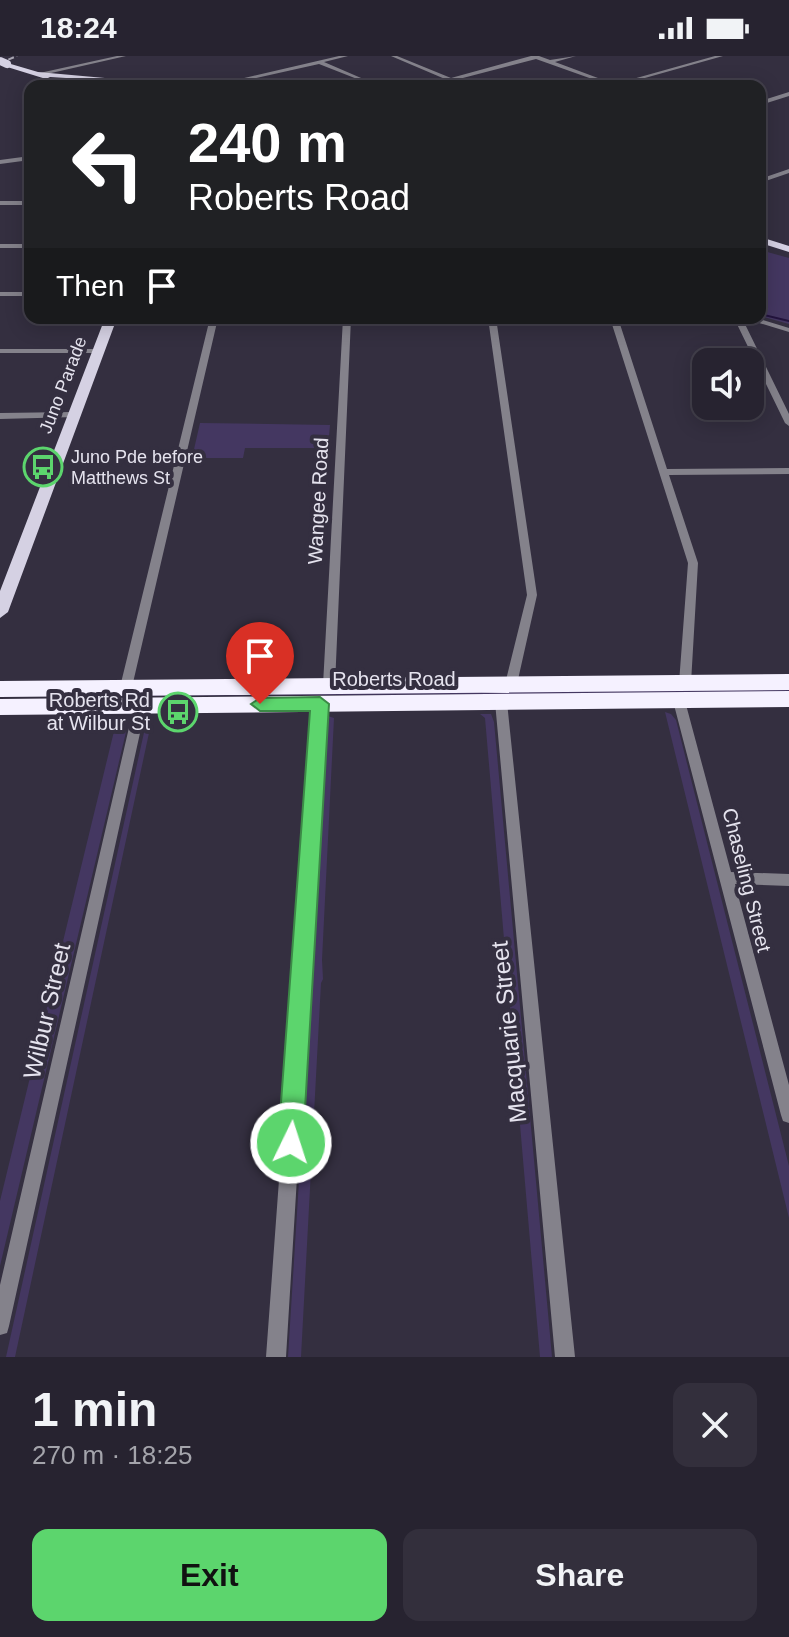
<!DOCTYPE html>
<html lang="en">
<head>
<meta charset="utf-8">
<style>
  :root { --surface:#272330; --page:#332f3c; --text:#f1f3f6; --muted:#a4a4ab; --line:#43404c; --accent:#5cd56d }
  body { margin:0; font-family:Arial,sans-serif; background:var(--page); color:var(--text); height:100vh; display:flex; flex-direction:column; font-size:30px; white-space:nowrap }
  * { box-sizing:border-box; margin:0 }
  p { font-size:26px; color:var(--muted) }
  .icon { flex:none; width:44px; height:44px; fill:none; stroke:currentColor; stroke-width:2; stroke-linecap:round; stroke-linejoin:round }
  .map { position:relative; height:1301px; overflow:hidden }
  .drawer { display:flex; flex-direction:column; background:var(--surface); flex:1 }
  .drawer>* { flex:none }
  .hud { position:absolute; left:24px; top:24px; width:742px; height:244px; border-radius:16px; box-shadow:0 4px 20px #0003,0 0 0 2px var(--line); background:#202124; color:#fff; overflow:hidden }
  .controls { position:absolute; left:692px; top:292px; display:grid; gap:16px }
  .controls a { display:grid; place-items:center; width:72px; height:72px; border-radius:16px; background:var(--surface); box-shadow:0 4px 20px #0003,0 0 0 2px var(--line); font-size:40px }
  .pin { position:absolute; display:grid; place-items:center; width:68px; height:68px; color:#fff; margin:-82px -34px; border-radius:50% 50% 50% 0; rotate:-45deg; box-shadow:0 0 8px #0007 }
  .pin .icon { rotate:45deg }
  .me { position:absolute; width:88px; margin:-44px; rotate:4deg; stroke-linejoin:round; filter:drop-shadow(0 0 6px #0008) }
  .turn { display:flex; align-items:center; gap:28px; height:168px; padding:0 32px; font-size:36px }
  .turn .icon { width:104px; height:104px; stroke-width:2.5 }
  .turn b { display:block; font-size:56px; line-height:68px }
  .then { display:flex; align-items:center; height:76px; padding:0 32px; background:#0003; gap:16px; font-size:30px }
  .round { display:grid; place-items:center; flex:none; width:84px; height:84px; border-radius:16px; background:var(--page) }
  .summary { display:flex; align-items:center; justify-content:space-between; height:136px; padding:0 32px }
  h1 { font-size:48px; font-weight:700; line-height:60px }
  .primary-button { display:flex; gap:16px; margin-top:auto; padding:16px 32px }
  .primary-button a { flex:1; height:92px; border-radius:16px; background:var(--accent); color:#111; font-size:32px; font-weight:700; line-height:92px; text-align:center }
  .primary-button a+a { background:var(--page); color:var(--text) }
  .status { display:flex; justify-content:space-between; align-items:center; height:56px; padding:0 40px; background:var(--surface); direction:ltr }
  .status svg { height:22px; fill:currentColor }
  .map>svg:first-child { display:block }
  .green { fill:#443761 }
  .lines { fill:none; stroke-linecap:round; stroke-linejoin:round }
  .stream { stroke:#23143d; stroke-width:2 }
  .street { fill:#84828b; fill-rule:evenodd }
  .primary { fill:#d5d1e3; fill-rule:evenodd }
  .highway { fill:#f5f1ff; fill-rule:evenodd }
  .rail { stroke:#a9a6b3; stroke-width:2; stroke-dasharray:6 3; stroke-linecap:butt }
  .primary-bridge { stroke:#d5d1e3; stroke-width:8 }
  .route { fill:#5cd56d; stroke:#3c8a47; stroke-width:2 }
  .labels { text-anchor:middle; stroke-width:8; stroke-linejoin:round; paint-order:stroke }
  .far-street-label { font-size:18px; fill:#e5e3ee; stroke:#342f40 }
  .far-poi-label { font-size:18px; fill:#e5e3ee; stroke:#342f40; text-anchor:start }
  .street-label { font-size:20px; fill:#e5e3ee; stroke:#342f40 }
  .poi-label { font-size:20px; fill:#e5e3ee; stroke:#342f40; text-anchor:end }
  .near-street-label { font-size:24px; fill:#e5e3ee; stroke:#342f40 }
</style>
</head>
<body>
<div class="status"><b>18:24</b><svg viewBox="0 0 49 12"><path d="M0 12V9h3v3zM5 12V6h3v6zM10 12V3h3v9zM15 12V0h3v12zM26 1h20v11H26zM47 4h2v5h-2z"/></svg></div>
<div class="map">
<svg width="789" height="1301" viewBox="0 0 789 1301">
  <rect width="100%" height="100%" fill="#342f40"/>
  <path class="green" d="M 760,194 L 789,202 L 789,268 L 760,260 Z
    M 200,367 L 330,369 L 328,392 L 245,392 L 243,402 L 192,402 Z
    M 789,632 L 789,637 L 88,640 L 88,638 Z
    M 665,656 L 671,658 L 676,664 L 789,1110 L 789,1162 Z
    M 480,658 L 491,658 L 494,666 L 552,1301 L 540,1301 L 485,662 Z
    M 328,660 L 334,662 L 322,904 L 323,923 L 321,927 L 301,1301 L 288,1301 Z
    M 147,663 L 152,663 L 15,1301 L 6,1301 Z
    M 116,667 L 126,669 L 126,676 L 0,1210 L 0,1145 Z"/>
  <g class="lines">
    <path class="stream" d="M 760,258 L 789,265"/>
    <path class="street" d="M 117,0 L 126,0 L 38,20 L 35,18 Z
      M 339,0 L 348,0 L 324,6 L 375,28 L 375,30 L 319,8 L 220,30 L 210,30 Z
      M 391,0 L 397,0 L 451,22 L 531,0 L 539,0 L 550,4 L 576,0 L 555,6 L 614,28 L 609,29 L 536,3 L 432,30 L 430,27 L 445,23 Z
      M 715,0 L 723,0 L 620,29 L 615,28 Z
      M 789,36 L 789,40 L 760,49 L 760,45 Z
      M 30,100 L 30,104 L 0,108 L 0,104 Z
      M 789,113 L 789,117 L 760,127 L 760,123 Z
      M 0,145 L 30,145 L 30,149 L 0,149 Z
      M 0,188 L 30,188 L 30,192 L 0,192 Z
      M 0,236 L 30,236 L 30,240 L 0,240 Z
      M 210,262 L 218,262 L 132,631 L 126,635 L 120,631 Z
      M 343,262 L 351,262 L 335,629 L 329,633 L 323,629 Z
      M 488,262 L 496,262 L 537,539 L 517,628 L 511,632 L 505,628 L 527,539 Z
      M 610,262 L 618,262 L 667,413 L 789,412 L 789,418 L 669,419 L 698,507 L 691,627 L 685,631 L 679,627 L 688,507 Z
      M 734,262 L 742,262 L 789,358 L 789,370 L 785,367 Z
      M 743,262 L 756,262 L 789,272 L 789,276 Z
      M 0,293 L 98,293 L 102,295 L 98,297 L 0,297 Z
      M 72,356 L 75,357 L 75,361 L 0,363 L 0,357 Z
      M 679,641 L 685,645 L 731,816 L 789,818 L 789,830 L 735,828 L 789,1029 L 789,1067 L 783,1065 L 781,1059 L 673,645 Z
      M 501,642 L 507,646 L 575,1301 L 555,1301 L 495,646 Z
      M 320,644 L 326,648 L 286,1301 L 266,1301 L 314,648 Z
      M 140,646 L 146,650 L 9,1270 L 7,1277 L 0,1279 L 0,1229 L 134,650 Z"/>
    <path class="primary" d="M 4,6 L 38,16 L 194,30 L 50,21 L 46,23 L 4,10 Z
      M 760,181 L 789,190 L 789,196 L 760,187 Z
      M 105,262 L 117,262 L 8,556 L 0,562 L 0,535 Z"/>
    <path class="highway" d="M 789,618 L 789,634 L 0,641 L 0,625 Z
      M 789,635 L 789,651 L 0,659 L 0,643 Z"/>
    <path class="rail" d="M 0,7 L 17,0"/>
    <path class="primary-bridge" d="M 0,5 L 7,8"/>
  </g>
  <path class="route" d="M 320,641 L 329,648 L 303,1087 L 300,1096 L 291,1100 L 282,1096 L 278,1087 L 310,655 L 260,655 L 251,648 L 260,642 Z"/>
  <defs>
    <g id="bus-ring" transform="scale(2)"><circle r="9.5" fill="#342f40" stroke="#5cd56d" stroke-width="1.5"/><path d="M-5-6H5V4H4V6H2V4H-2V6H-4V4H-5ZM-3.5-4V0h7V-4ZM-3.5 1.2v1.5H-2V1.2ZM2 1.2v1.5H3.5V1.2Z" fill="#5cd56d"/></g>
  </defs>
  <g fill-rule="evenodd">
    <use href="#bus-ring" x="43" y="411"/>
    <use href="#bus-ring" x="178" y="656"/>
  </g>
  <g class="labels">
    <g class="far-street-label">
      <text transform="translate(63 329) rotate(-69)" y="6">Juno Parade</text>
    </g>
    <g class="far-poi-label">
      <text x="71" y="407">Juno Pde before<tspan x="71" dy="21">Matthews St</tspan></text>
    </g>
    <g class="street-label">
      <text transform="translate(318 445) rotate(-87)" y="7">Wangee Road</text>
      <text x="394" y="630">Roberts Road</text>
      <text transform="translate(747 824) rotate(76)" y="7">Chaseling Street</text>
    </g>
    <g class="poi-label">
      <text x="150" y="651">Roberts Rd<tspan x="150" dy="23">at Wilbur St</tspan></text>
    </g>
    <g class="near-street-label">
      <text transform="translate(47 955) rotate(-77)" y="8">Wilbur Street</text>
      <text transform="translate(509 976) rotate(-96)" y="8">Macquarie Street</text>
    </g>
  </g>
</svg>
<div class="controls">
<a><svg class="icon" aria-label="sound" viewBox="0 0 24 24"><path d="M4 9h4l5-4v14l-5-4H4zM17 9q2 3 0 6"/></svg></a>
</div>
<div class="pin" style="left:260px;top:648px;background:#d93025"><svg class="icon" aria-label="arrive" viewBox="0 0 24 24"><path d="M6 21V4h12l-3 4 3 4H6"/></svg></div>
<svg class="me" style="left:291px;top:1087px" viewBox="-20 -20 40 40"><circle r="17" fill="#5cd56d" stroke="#fff" stroke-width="3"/><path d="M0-11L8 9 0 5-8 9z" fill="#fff"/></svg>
<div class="hud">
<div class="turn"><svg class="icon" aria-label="left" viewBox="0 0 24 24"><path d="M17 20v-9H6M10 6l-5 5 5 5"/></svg><div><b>240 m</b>Roberts Road</div></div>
<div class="then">Then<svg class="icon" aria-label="arrive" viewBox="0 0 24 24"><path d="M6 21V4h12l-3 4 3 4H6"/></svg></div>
</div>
</div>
<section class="drawer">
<div class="summary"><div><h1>1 min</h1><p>270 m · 18:25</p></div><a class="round"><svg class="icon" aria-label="close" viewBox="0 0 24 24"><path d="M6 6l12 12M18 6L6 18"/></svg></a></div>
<div class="primary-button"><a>Exit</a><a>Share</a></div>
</section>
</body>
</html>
